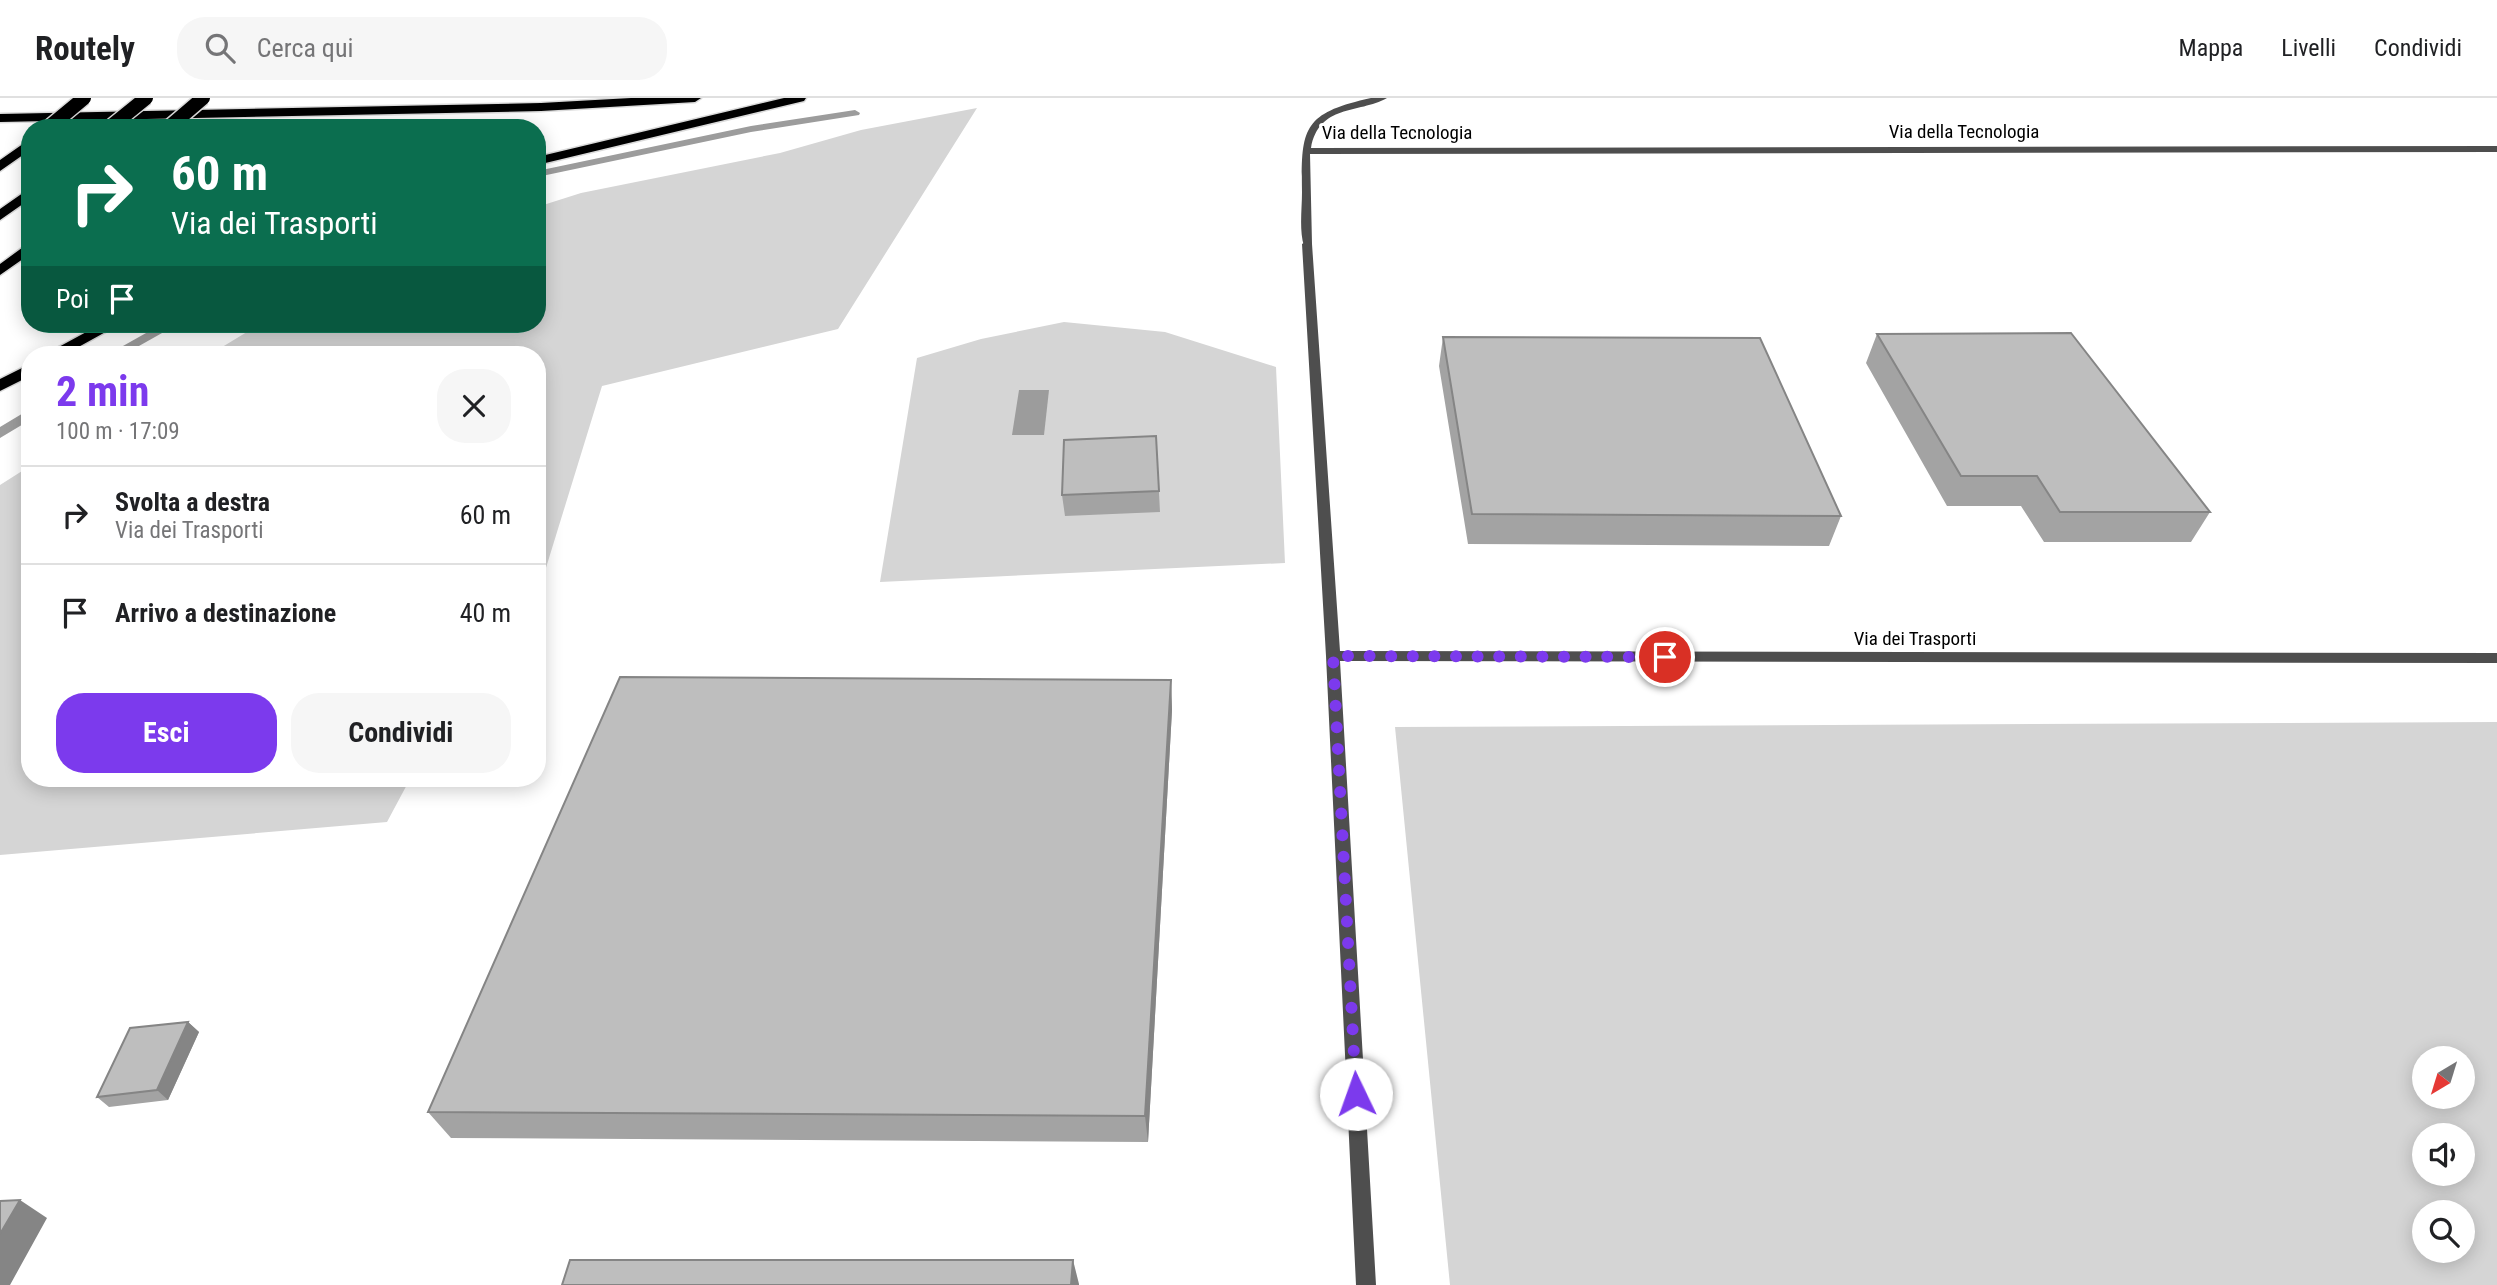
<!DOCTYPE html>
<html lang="it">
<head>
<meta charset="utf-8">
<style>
  :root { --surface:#fff; --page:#f6f6f6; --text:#202124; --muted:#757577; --line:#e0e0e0; --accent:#7c3aed }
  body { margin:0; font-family:"Roboto Condensed",sans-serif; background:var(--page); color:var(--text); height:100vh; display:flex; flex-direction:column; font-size:26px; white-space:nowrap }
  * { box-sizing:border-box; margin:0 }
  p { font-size:23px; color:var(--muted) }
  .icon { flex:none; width:38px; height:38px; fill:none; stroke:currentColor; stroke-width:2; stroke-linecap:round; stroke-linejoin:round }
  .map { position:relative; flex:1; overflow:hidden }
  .drawer { position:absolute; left:21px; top:248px; width:525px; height:441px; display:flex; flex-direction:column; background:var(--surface); border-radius:28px; box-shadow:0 4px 18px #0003 }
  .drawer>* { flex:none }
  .hud { position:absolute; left:21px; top:21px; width:525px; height:214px; border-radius:28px; box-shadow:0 4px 18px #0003; background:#0b6e4f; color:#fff; overflow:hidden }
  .needle { width:46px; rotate:218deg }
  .buttons { position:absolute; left:2412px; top:948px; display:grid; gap:14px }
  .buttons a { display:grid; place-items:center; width:63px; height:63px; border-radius:50%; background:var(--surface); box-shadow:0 4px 18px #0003; font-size:35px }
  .pin { position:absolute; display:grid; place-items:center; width:60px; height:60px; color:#fff; margin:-30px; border:4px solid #fff; border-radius:50%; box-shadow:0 2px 7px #0007 }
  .me { position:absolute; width:77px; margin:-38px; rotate:357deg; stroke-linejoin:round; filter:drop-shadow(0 0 5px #0008) }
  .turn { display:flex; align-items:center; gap:24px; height:147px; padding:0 35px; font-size:32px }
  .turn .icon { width:91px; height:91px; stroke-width:2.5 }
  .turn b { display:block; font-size:49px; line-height:60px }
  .then { display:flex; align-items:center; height:66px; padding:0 35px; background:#0003; gap:14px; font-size:26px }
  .round { display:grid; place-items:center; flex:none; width:74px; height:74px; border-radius:28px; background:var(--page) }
  .overview { display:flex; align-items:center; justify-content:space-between; height:119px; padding:0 35px }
  h1 { font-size:42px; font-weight:700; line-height:52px; color:var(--accent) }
  .cta { display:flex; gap:14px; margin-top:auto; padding:14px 35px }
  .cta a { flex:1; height:80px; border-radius:28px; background:var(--accent); color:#fff; font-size:28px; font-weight:700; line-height:80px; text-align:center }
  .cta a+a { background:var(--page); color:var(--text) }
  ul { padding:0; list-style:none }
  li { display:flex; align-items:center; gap:21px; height:98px; padding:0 35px; border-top:2px solid var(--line) }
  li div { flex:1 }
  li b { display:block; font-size:26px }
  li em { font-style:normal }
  header { display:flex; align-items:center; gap:42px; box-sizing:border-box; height:98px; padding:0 35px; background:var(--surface); border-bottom:2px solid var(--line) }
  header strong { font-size:33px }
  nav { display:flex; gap:38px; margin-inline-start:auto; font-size:24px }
  .search { width:490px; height:63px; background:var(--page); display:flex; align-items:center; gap:18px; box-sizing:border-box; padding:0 24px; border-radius:28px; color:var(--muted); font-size:26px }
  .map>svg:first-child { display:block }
  .green { fill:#d5d5d5; fill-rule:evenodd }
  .water { fill:#9c9c9c }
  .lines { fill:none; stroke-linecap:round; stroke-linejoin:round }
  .stream { fill:#9c9c9c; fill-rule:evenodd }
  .highway-casing { stroke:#dbdbdb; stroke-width:3 }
  .lane { fill:#4e4e4e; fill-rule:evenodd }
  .street { fill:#4e4e4e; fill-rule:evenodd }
  .highway { fill:#000; fill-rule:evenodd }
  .highway-bridge-casing { stroke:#dbdbdb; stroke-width:17; stroke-linecap:butt }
  .highway-bridge { stroke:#000; stroke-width:14 }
  .wall { fill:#a3a3a3 }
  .shaded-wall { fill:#858585 }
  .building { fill:#bebebe; stroke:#858585; stroke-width:2 }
  .route { stroke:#7c3aed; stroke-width:12; stroke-dasharray:0 21.6 }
  .labels { text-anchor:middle; stroke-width:6; stroke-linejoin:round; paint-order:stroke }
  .street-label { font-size:19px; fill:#000; stroke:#fff }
</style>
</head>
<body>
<header>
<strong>Routely</strong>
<div class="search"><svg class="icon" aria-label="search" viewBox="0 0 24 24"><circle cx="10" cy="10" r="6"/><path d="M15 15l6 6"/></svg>Cerca qui</div>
<nav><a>Mappa</a><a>Livelli</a><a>Condividi</a></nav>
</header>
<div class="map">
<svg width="2497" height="1187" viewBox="0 0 2497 1187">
  <rect width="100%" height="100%" fill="#fff"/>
  <path class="green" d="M 977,10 L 838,231 L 602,288 L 537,499 L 537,257 L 209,257 L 260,226 L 537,226 L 537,109 L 581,95 L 780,55 L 861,32 Z
    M 1064,224 L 1165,234 L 1276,269 L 1285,465 L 880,484 L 917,260 L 981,241 Z
    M 30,368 L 30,681 L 410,681 L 387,724 L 0,757 L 0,387 Z
    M 2497,624 L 2497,1187 L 1450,1187 L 1395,629 ZM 2424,961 L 2462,961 L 2462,999 L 2424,999 ZM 2424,1038 L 2462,1038 L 2462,1076 L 2424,1076 ZM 2424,1115 L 2462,1115 L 2462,1153 L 2424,1153 Z"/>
  <path class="water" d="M 1019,292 L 1049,292 L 1044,337 L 1012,337 Z"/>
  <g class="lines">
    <path class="stream" d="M 855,12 L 860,15 L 859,17 L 751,34 L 537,79 L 537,73 L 751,28 Z
      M 162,226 L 178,226 L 123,257 L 107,257 Z
      M 30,311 L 30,322 L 0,340 L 0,329 Z"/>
    <g class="highway-casing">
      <path id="highway" d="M 631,0 L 701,0 L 695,4 L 541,13 L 0,24 L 0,16 L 541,5 Z
        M 784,0 L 806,0 L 804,3 L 537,67 L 537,59 Z
        M 30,41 L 30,52 L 0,73 L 0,62 Z
        M 30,90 L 30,101 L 0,122 L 0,111 Z
        M 30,144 L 30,156 L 0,177 L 0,166 Z
        M 101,226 L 120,226 L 64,257 L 44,257 Z
        M 30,266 L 30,278 L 0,293 L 0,281 Z"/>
    </g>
    <path class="lane" d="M 1371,0 L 1387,0 C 1358,16 1319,6 1311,50 L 2497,48 L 2497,54 L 1310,56 L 1312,146 L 1304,148 C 1299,132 1302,111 1302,94 C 1301,30 1303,15 1371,0 Z"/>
    <path class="street" d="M 1307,143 L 1312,146 L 1340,553 L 2497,555 L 2497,565 L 1340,563 L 1376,1187 L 1356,1187 L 1326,558 L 1302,146 Z"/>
    <use href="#highway" class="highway"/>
    <g class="highway-bridge-casing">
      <path id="highway-bridge" d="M 48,30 L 84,0
        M 109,30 L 146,0
        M 168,30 L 203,0"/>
    </g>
    <use href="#highway-bridge" class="highway-bridge"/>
  </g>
  <path class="wall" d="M 1877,236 L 2210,414 L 2191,444 L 2044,444 L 2021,408 L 1947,408 L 1866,265 Z
    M 1443,239 L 1841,418 L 1829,448 L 1468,446 L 1439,268 Z
    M 1156,338 L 1160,414 L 1065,418 L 1062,397 Z
    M 1171,582 L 1172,612 L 1148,1044 L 451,1040 L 428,1014 Z
    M 188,924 L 199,934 L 168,1002 L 109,1009 L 97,999 Z"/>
  <path class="shaded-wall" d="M 1171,582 L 1172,612 L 1148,1044 L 1145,1018 Z
    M 188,924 L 199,934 L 168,1002 L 157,992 Z
    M 20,1102 L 47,1120 L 10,1187 L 0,1187 L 0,1136 Z
    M 1073,1162 L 1079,1186 L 1079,1187 L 1071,1187 Z"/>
  <path class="building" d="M 2071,235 L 2210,414 L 2060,414 L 2037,378 L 1961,378 L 1877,236 Z
    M 1443,239 L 1760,240 L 1841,418 L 1472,416 Z
    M 1156,338 L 1159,393 L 1062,397 L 1064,342 Z
    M 620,579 L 1171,582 L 1145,1018 L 428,1014 Z
    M 188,924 L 157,992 L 97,999 L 130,930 Z
    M 20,1102 L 0,1136 L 0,1103 Z
    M 570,1162 L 1073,1162 L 1071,1187 L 562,1187 Z"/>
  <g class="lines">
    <path class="route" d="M 1356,996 L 1333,558 L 1665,559"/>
  </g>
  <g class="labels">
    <g class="street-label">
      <text x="1964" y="40">Via della Tecnologia</text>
      <text x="1397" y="41">Via della Tecnologia</text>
      <text x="1915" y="547">Via dei Trasporti</text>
    </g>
  </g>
</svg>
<div class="buttons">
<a><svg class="needle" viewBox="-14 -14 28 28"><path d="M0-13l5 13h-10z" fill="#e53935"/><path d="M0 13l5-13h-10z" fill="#757577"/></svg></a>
<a><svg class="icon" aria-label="sound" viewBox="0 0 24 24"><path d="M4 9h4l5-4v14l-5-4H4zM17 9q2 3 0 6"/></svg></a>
<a><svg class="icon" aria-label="search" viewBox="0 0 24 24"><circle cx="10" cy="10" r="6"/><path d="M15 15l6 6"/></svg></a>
</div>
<div class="pin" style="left:1665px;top:559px;background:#d93025"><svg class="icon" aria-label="arrive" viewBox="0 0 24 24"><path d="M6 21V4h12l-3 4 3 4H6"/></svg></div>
<svg class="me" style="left:1356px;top:996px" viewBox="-20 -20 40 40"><circle r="19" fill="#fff"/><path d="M0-13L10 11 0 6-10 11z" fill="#7c3aed"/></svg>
<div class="hud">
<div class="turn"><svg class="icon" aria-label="right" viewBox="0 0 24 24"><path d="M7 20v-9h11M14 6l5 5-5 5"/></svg><div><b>60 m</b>Via dei Trasporti</div></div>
<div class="then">Poi<svg class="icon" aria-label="arrive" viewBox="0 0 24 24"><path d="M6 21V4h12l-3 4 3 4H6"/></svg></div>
</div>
<section class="drawer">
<div class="overview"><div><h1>2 min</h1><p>100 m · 17:09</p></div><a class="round"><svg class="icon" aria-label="close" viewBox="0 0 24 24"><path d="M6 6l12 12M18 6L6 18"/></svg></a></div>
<ul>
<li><svg class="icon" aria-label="right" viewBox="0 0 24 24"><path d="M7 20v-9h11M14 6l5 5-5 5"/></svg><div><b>Svolta a destra</b><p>Via dei Trasporti</p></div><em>60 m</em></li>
<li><svg class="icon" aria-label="arrive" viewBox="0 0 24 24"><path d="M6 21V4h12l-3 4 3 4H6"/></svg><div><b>Arrivo a destinazione</b></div><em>40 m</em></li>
</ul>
<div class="cta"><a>Esci</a><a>Condividi</a></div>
</section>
</div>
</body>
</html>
